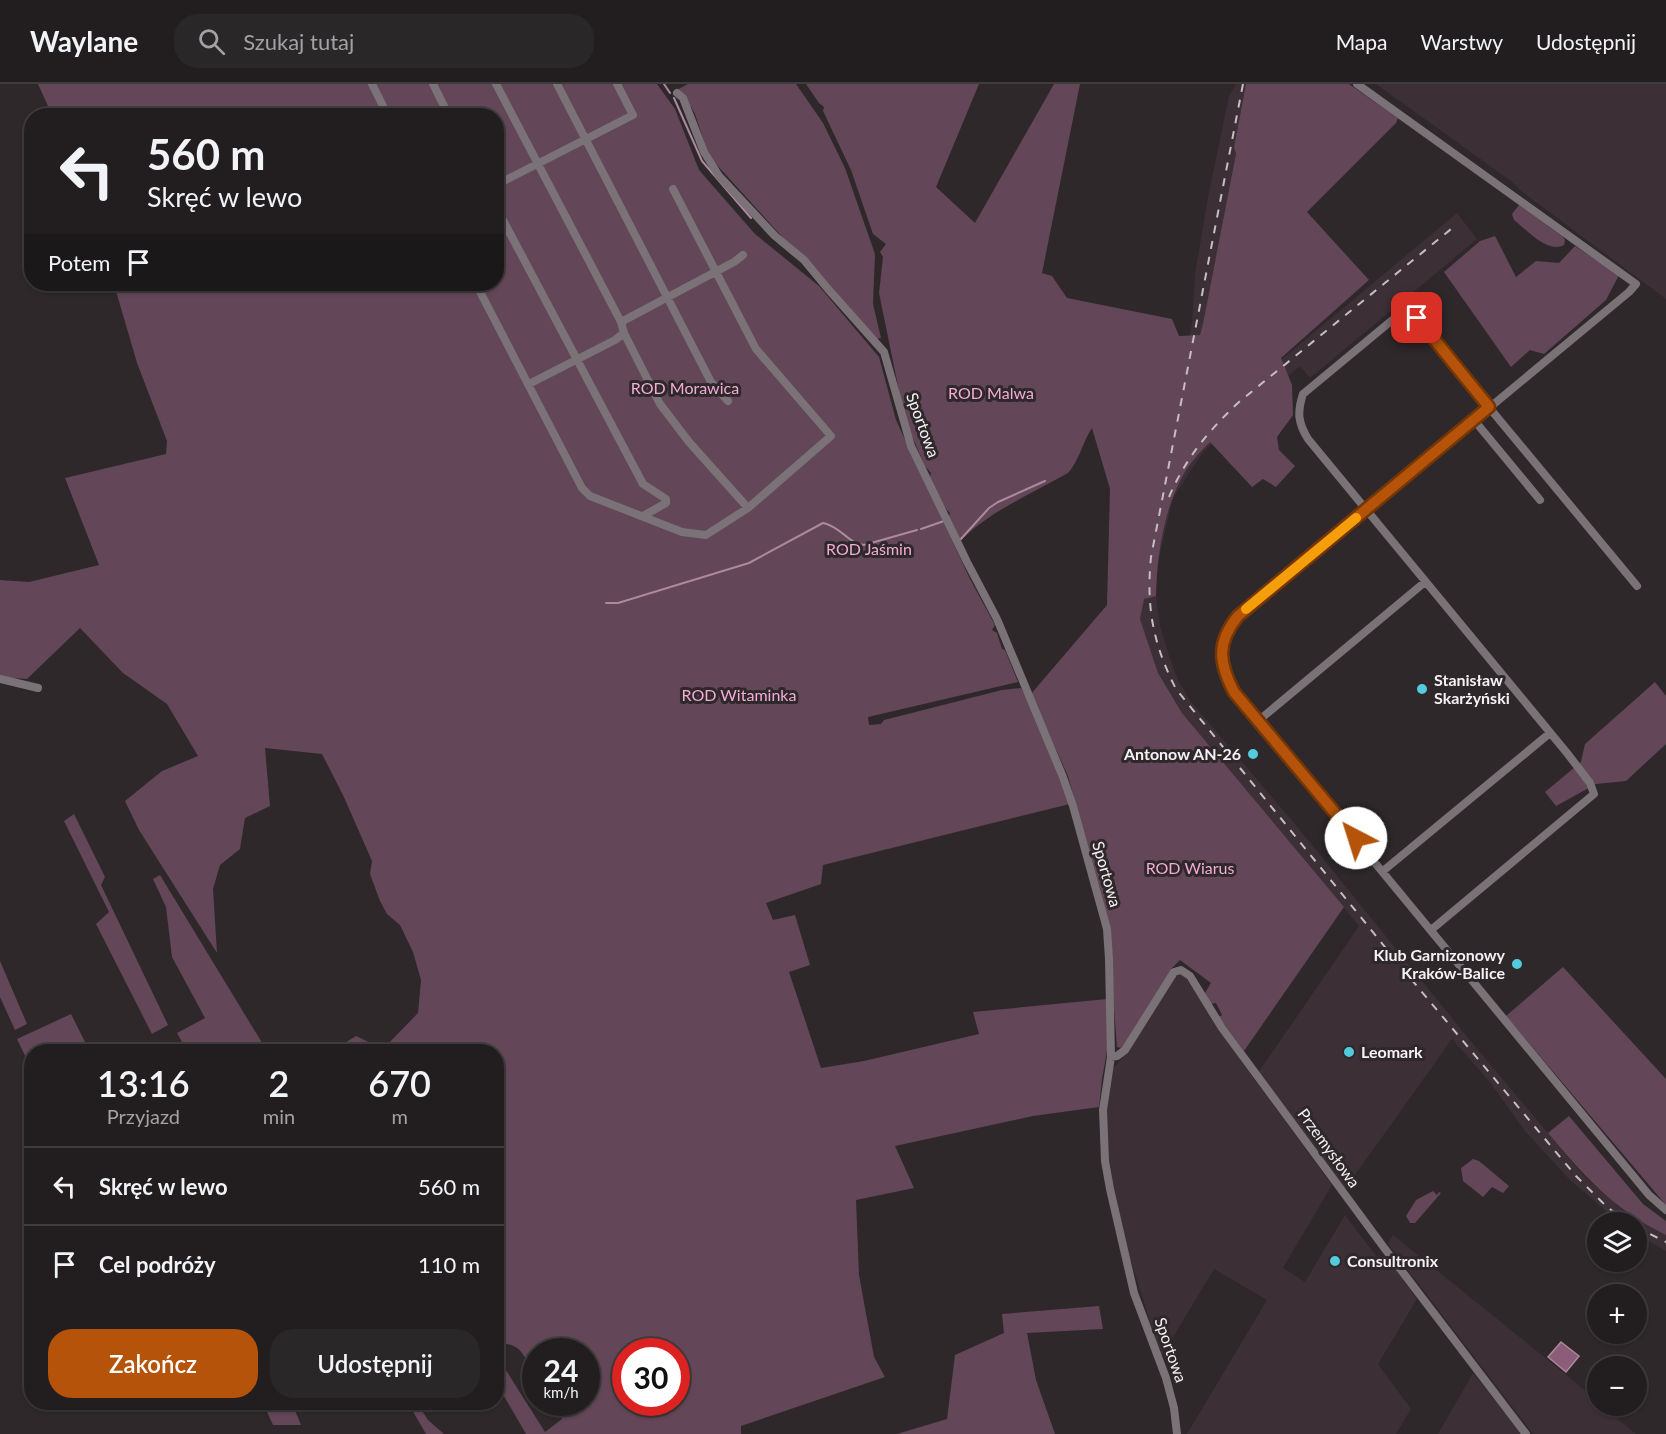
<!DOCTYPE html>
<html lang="pl">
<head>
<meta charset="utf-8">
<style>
  :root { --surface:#221e20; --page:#2a2729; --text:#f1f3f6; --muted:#a2a2a5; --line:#3f3c3e; --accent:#b45309 }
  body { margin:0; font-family:Lato,sans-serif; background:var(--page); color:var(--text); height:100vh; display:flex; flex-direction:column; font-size:22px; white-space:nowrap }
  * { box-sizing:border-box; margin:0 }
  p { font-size:20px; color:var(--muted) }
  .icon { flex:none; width:33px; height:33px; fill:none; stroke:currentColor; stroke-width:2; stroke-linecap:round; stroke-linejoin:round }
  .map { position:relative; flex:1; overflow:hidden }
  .drawer { position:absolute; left:24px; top:960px; width:480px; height:366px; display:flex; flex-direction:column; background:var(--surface); border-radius:24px; box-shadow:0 2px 4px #0004,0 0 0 2px var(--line) }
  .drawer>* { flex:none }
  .top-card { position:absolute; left:24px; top:24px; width:480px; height:183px; border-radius:24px; box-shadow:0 2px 4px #0004,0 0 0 2px var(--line); background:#221e20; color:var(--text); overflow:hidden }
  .fabs { position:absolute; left:1587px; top:1128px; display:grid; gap:12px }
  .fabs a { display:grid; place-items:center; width:60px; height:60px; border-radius:50%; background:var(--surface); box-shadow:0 2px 4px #0004,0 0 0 2px var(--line); font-size:30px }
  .speed { position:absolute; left:522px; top:1254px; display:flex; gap:12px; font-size:30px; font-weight:700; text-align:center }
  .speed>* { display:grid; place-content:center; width:78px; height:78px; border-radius:50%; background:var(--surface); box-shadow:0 2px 4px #0004,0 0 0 2px var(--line); line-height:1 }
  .speed small { font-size:15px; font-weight:400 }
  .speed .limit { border:9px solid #d22; background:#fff; color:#111 }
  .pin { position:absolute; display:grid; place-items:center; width:51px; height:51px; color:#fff; margin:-26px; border-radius:12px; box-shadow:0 3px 9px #0006 }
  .me { position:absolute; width:66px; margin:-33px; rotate:320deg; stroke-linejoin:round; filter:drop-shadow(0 0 4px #0008) }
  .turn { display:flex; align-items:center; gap:21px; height:126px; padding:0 24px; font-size:27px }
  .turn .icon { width:78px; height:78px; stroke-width:2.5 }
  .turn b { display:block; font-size:42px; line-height:51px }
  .then { display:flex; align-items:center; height:57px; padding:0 24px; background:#0003; gap:12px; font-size:22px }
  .eta { display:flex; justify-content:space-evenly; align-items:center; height:102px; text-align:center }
  .eta b { font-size:36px; font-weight:600; line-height:42px }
  .button { display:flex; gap:12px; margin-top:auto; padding:12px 24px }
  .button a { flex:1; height:69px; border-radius:24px; background:var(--accent); color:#fff; font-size:24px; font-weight:600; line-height:69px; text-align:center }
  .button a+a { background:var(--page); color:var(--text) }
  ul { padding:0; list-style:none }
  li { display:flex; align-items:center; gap:18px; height:78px; padding:0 24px; border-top:2px solid var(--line) }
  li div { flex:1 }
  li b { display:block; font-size:22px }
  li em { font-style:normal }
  header { display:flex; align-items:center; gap:36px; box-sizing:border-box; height:84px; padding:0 30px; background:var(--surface); border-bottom:2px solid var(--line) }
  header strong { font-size:28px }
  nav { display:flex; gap:33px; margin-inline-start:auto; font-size:21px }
  .search { width:420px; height:54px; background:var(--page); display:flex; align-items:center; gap:15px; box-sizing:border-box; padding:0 21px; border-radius:24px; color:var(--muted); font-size:22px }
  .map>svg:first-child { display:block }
  .built { fill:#3c2f36 }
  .green { fill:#634657; fill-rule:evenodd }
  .water { fill:#8c5d79; stroke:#ac899e; stroke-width:1.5 }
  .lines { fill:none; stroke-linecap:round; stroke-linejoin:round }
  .stream { stroke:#ac899e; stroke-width:2 }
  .minor { stroke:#7a7276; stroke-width:8 }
  .rail { stroke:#c5bfc2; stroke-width:2; stroke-dasharray:8 8; stroke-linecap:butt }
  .route-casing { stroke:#753606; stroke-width:15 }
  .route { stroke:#b45309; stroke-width:10 }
  .slow { stroke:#f59e0b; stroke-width:10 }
  .poi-dot { fill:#54cadd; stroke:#2e282b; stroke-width:2 }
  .labels { text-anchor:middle; stroke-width:6; stroke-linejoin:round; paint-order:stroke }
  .park-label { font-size:16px; fill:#f4abd7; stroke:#2e282b }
  .street-label { font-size:16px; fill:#f5f0f3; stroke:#2e282b }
  .poi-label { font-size:16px; font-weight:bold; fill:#f5f0f3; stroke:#2e282b; text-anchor:start }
</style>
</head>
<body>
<header>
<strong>Waylane</strong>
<div class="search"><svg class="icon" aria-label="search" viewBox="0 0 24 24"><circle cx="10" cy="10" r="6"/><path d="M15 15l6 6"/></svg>Szukaj tutaj</div>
<nav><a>Mapa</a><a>Warstwy</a><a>Udostępnij</a></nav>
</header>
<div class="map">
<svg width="1666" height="1350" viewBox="0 0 1666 1350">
  <rect width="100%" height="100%" fill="#2e282b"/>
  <path class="built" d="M 1236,0 L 1246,0 L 1234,63 L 1236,70 L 1245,306 L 1457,129 L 1477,155 L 1310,294 L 1300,282 L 1220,351 L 1201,371 L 1173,414 L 1157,482 L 1156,512 L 1160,542 L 1169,572 L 1178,596 L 1191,618 L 1295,740 L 1473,960 L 1585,1093 L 1626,1129 L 1666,1151 L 1666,1167 L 1637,1150 L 1636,1138 L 1619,1138 L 1570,1096 L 1525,1047 L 1489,997 L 1452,955 L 1345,1105 L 1258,989 L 1359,842 L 1182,629 L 1158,589 L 1140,535 L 1153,442 L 1192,239 L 1195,190 L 1208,113 L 1229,12 Z
    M 1376,0 L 1666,0 L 1666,215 L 1521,107 L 1511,97 Z
    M 1178,890 L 1184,891 L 1244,981 L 1332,1101 L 1283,1184 L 1305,1198 L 1345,1131 L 1386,1185 L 1391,1178 L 1417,1215 L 1378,1280 L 1411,1325 L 1396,1350 L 1187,1350 L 1267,1216 L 1214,1185 L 1161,1273 L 1118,1135 L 1106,1068 L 1105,1026 L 1112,986 L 1127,968 L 1172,895 Z
    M 1393,1151 L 1569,1293 L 1597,1317 L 1598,1322 L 1602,1322 L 1636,1350 L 1533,1350 L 1388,1160 Z
    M 1473,1289 L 1522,1350 L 1438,1350 Z"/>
  <path class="green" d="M 38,0 L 657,0 L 675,25 L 699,86 L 755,150 L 819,202 L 879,273 L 896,336 L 970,495 L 995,541 L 992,546 L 997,549 L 1002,565 L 1005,566 L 1018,598 L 868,633 L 869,641 L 881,640 L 884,636 L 1002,606 L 1021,604 L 1033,626 L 1070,720 L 823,781 L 821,800 L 766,819 L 773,836 L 795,831 L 810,881 L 789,888 L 821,984 L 864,977 L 979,950 L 973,928 L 1107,915 L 1107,967 L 1102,995 L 1099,1023 L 1033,1032 L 895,1062 L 914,1104 L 856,1116 L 859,1191 L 874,1273 L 885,1293 L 741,1342 L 741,1350 L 526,1350 L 497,1300 L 497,1272 L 545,1348 L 562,1335 L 552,1319 L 586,1318 L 586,1268 L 536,1268 L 535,1291 C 523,1272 522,1258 497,1260 L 496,968 L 332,967 L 356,952 L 383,965 L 418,929 L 421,896 L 413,868 L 400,841 L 387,830 L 380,817 L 370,790 L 372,777 L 343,711 L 322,670 L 265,664 L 270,722 L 245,734 L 240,765 L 220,781 L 213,805 L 217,869 L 139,746 L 125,717 L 162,687 L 198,672 L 167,620 L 123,589 L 80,544 L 27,595 L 0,593 L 0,496 L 29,498 L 99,481 L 65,394 L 166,370 L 167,357 L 137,279 L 114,200 L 496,200 L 496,32 L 52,31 ZM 626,1268 L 676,1268 L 676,1318 L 626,1318 Z
    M 688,0 L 796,0 L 823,39 L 845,84 L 875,170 L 873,220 L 881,254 L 875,255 L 716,80 L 708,69 L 695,30 L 685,12 L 677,6 Z
    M 806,0 L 979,0 L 936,103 L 975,139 L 1054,0 L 1080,0 L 1042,189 L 1052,192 L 1067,214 L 1172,235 L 1179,252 L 1200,251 L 1203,240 L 1236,70 L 1234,63 L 1246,0 L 1349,0 L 1398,34 L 1396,39 L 1307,128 L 1369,196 L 1281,274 L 1292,301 L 1293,331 L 1277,353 L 1279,366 L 1295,382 L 1276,403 L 1263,395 L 1252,403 L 1210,358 C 1199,369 1188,381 1181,395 C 1163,430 1157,473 1156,512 L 1144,515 L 1140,535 L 1158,589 L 1182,629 L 1344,823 L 1244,967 L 1219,933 L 1222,931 L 1216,919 L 1211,920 L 1205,909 L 1211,899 L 1180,876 L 1172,884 L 1126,960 L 1122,964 L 1117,963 L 1107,833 L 1102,812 L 1068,692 L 1031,610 L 1107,521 L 1110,405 L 1092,344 C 1083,357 1079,377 1068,389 C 1031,410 990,427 960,457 L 949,432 L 950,429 L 945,424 L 930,393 L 931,389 L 925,382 L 905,336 L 879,209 L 883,173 L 880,168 L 886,160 L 873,150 L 851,86 L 823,27 L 824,23 L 819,19 Z
    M 1519,121 L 1563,153 L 1565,156 L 1564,161 C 1548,170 1527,146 1514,136 L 1512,130 Z
    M 1495,152 L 1516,193 L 1536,177 L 1559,179 L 1575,162 L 1619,191 L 1606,216 L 1544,270 L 1530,266 L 1511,283 L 1444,188 L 1480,157 Z
    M 1655,598 L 1666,612 L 1666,660 L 1626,697 L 1596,700 L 1556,722 L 1545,708 L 1581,678 L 1585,660 Z
    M 74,730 L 105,793 L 101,801 L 168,941 L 152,950 L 96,840 L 109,828 L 64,737 Z
    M 160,791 L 267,967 L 187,967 L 177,949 L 205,934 L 172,873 L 166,823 L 153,795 Z
    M 0,877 L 27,940 L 15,946 L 0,913 Z
    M 1563,883 L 1666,995 L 1666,1121 L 1506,932 Z
    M 71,930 L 86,960 L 71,967 L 32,968 L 31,984 L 17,955 Z
    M 1569,1032 L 1643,1120 L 1666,1137 L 1666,1151 C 1613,1125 1585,1093 1548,1049 Z
    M 1473,1075 L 1479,1077 L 1509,1102 L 1503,1109 L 1492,1103 L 1483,1113 L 1463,1097 L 1461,1084 Z
    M 1433,1107 L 1437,1111 L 1439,1108 L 1441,1109 L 1415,1139 L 1410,1139 L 1406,1132 L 1416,1116 Z
    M 1099,1222 L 1103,1245 L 1027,1249 L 1036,1296 L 1055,1350 L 897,1350 L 947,1335 L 955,1271 L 1004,1249 L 1002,1230 Z
    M 263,1319 L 292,1319 L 301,1341 L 273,1341 Z
    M 408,1319 L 417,1319 L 428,1336 L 444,1350 L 426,1350 Z"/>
  <path class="water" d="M 1561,1258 L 1579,1272 L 1566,1288 L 1548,1273 Z"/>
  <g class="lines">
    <path class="stream" d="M 664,0 L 670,9
      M 674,14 L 702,77 L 751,134
      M 921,445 L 944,437
      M 960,456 L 989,424 L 998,418 L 1045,397
      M 606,519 L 618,519 L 749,479 L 823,439 C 840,442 849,460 864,461 L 917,446"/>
    <path class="minor" d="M 372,0 L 388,32
      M 433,0 L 449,32
      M 496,0 L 621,238
      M 557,0 L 711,298 L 728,317
      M 1357,0 L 1636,200 L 1629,208 L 1238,532 C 1216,559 1219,579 1234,608 L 1649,1111 L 1666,1126
      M 677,9 L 683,14 L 704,68 L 719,92 L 775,152 L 804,176 L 828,205 L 884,268 L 911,362 L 967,478 L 997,535 L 1063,693 L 1073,722 L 1107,845 L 1109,875 L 1111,973 L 1103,1026 L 1105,1077 L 1110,1105 L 1134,1209 L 1166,1294 L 1174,1324 L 1177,1350
      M 496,101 L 633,31 L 617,0
      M 496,123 L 643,400 L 666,415 L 666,419 L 643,432
      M 476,200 L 582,404 L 590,412 L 682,448 L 706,451 L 748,424 L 831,352 L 756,265 L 673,105
      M 624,249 L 660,320 L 689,358 L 748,424
      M 529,300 L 615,256 L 624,249 L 621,238 L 734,178 L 743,171
      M 1474,336 L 1540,416
      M 0,595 L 38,604
      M 1258,637 L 1425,498
      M 1383,787 L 1550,649
      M 1431,846 L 1594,710 L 1590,699 L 1567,669 L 1308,355 C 1298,339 1297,328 1303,310 L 1402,228 L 1410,228 L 1637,502
      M 1111,973 L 1117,972 L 1125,966 L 1174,888 L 1181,886 L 1190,892 L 1222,944 L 1385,1165 L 1526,1350"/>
    <path class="rail" d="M 1243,0 L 1151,473 C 1146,523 1153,560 1176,605 L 1406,889 L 1576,1092 L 1608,1124 L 1629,1138
      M 1169,413 C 1185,375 1209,346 1239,318 L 1456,141
      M 1636,1143 L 1666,1158"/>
  </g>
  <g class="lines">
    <g class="route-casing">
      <path id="route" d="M 1356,754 L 1234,608 C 1219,579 1216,559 1238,532 L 1489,323 L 1417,234"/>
    </g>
    <use href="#route" class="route"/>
    <path class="slow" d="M 1246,525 L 1356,434"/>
  </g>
  <g class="poi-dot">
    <circle cx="1422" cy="605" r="6"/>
    <circle cx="1253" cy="670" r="6"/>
    <circle cx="1517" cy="880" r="6"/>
    <circle cx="1349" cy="968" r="6"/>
    <circle cx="1335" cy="1177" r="6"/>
  </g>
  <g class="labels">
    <g class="park-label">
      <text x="685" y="310">ROD Morawica</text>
      <text x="991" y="315">ROD Malwa</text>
      <text x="869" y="471">ROD Jaśmin</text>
      <text x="739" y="617">ROD Witaminka</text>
      <text x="1190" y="790">ROD Wiarus</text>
    </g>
    <g class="street-label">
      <text transform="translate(923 341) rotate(70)" y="6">Sportowa</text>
      <text transform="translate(1107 790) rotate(74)" y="6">Sportowa</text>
      <text transform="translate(1329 1064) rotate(54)" y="6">Przemysłowa</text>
      <text transform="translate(1171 1266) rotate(71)" y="6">Sportowa</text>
    </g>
    <g class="poi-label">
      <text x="1434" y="602">Stanisław<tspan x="1434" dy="18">Skarżyński</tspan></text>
      <text x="1241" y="676" text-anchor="end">Antonow AN-26</text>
      <text x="1505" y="877" text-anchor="end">Klub Garnizonowy<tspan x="1505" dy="18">Kraków-Balice</tspan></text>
      <text x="1361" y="974">Leomark</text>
      <text x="1347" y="1183">Consultronix</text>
    </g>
  </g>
</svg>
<div class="fabs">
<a><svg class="icon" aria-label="layers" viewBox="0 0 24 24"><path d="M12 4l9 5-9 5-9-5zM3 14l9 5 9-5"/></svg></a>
<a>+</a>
<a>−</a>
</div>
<div class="speed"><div>24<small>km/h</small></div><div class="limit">30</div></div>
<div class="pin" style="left:1417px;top:234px;background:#d93025"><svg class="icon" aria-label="arrive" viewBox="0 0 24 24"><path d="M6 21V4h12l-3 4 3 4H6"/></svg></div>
<svg class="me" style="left:1356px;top:754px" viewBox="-20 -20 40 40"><circle r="19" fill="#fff"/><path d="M0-13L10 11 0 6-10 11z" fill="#b45309"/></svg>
<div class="top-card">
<div class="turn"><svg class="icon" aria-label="left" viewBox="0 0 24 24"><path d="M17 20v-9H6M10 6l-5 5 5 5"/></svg><div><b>560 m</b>Skręć w lewo</div></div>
<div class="then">Potem<svg class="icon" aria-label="arrive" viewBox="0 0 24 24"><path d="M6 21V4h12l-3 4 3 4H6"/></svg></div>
</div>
<section class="drawer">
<div class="eta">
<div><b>13:16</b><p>Przyjazd</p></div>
<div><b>2</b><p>min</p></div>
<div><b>670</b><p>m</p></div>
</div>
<ul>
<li><svg class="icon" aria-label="left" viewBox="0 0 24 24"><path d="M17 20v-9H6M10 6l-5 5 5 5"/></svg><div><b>Skręć w lewo</b></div><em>560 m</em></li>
<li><svg class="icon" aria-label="arrive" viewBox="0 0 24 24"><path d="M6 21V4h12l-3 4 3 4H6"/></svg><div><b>Cel podróży</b></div><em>110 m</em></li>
</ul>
<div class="button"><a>Zakończ</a><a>Udostępnij</a></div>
</section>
</div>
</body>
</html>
